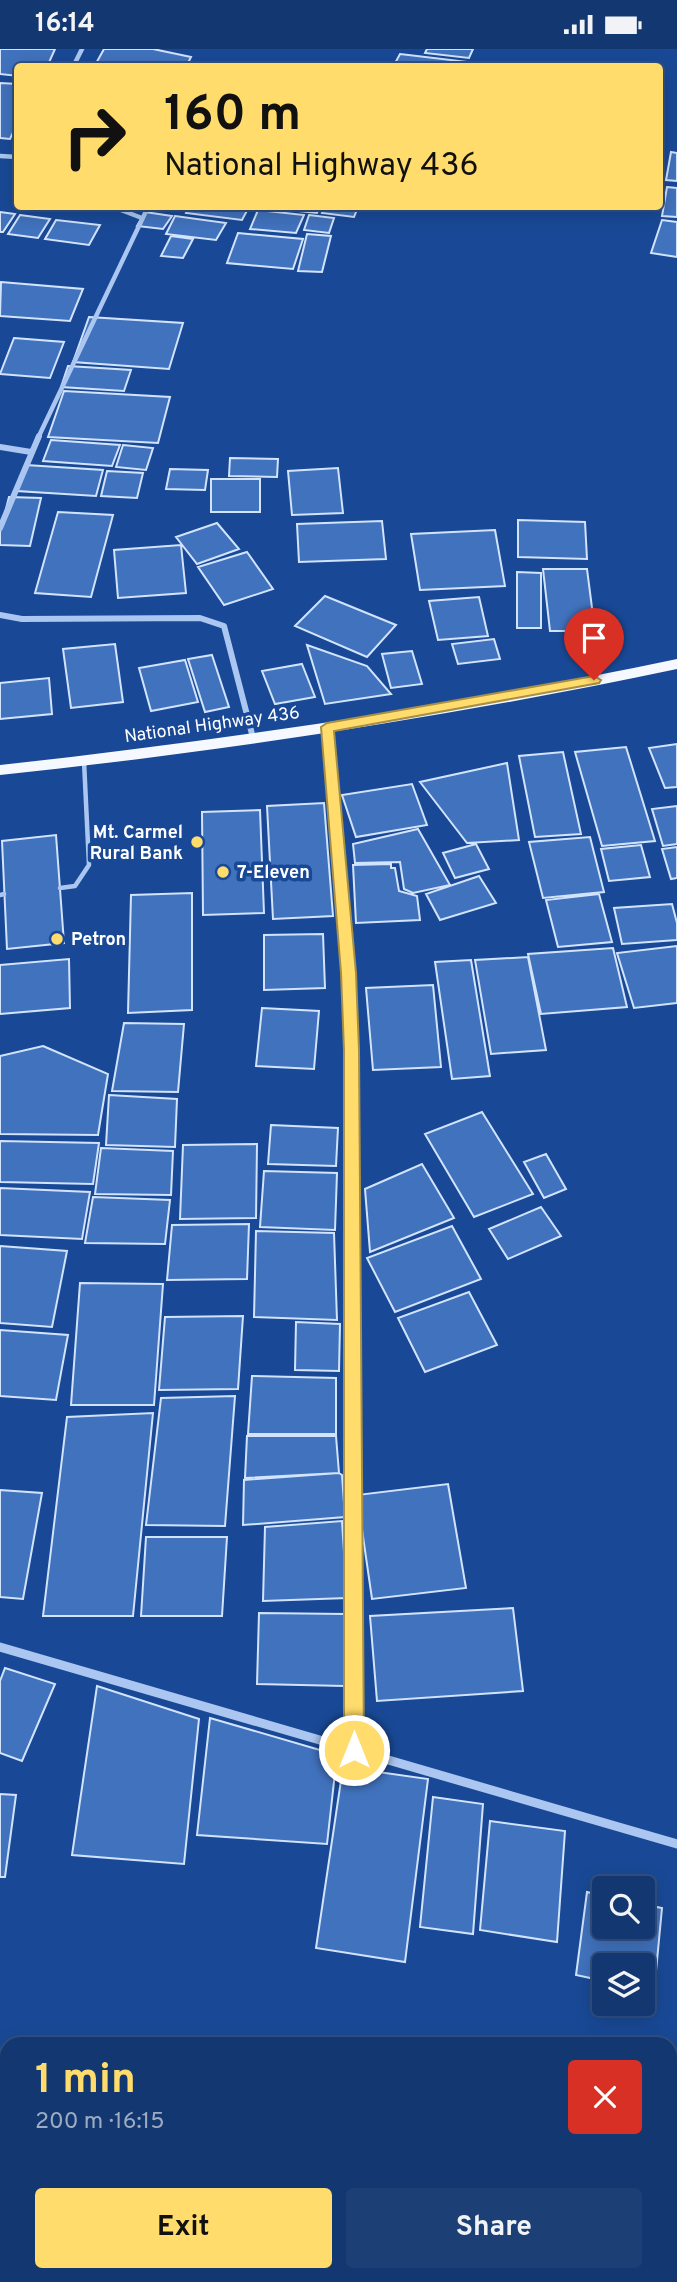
<!DOCTYPE html>
<html lang="en">
<head>
<meta charset="utf-8">
<style>
  :root { --surface:#133770; --page:#1c3f75; --text:#f1f3f6; --muted:#9dacc3; --line:#325183; --accent:#ffdc6b }
  body { margin:0; font-family:Overpass,sans-serif; background:var(--page); color:var(--text); height:100vh; display:flex; flex-direction:column; font-size:26px; white-space:nowrap }
  * { box-sizing:border-box; margin:0 }
  p { font-size:23px; color:var(--muted) }
  .icon { flex:none; width:38px; height:38px; fill:none; stroke:currentColor; stroke-width:2; stroke-linecap:round; stroke-linejoin:round }
  .map { position:relative; flex:1; overflow:hidden }
  .sheet { position:absolute; left:0px; top:1988px; width:677px; height:245px; display:flex; flex-direction:column; background:var(--surface); border-radius:21px 21px 0 0; box-shadow:0 4px 18px #0003,0 0 0 2px var(--line) }
  .sheet>* { flex:none }
  .top-card { position:absolute; left:14px; top:14px; width:649px; height:147px; border-radius:7px; box-shadow:0 4px 18px #0003,0 0 0 2px var(--line); background:#ffdc6b; color:#111; overflow:hidden }
  .buttons { position:absolute; left:592px; top:1827px; display:grid; gap:14px }
  .buttons a { display:grid; place-items:center; width:63px; height:63px; border-radius:7px; background:var(--surface); box-shadow:0 4px 18px #0003,0 0 0 2px var(--line); font-size:35px }
  .pin { position:absolute; display:grid; place-items:center; width:60px; height:60px; color:#fff; margin:-72px -30px; border-radius:50% 50% 50% 0; rotate:-45deg; box-shadow:0 0 7px #0007 }
  .pin .icon { rotate:45deg }
  .me { position:absolute; width:77px; margin:-38px; rotate:0deg; stroke-linejoin:round; filter:drop-shadow(0 0 5px #0008) }
  .turn { display:flex; align-items:center; gap:24px; height:147px; padding:0 35px; font-size:32px }
  .turn .icon { width:91px; height:91px; stroke-width:2.5 }
  .turn b { display:block; font-size:49px; line-height:60px }
  .round { display:grid; place-items:center; flex:none; width:74px; height:74px; border-radius:7px; background:var(--page) }
  .overview { display:flex; align-items:center; justify-content:space-between; height:119px; padding:0 35px }
  h1 { font-size:42px; font-weight:700; line-height:52px; color:var(--accent) }
  .button { display:flex; gap:14px; margin-top:auto; padding:14px 35px }
  .button a { flex:1; height:80px; border-radius:7px; background:var(--accent); color:#111; font-size:28px; font-weight:700; line-height:80px; text-align:center }
  .button a+a { background:var(--page); color:var(--text) }
  .status { display:flex; justify-content:space-between; align-items:center; height:49px; padding:0 35px; background:var(--surface); direction:ltr }
  .status svg { height:19px; fill:currentColor }
  .map>svg:first-child { display:block }
  .building { fill:#4172bd; stroke:#d2e3fc; stroke-width:2 }
  .lines { fill:none; stroke-linecap:round; stroke-linejoin:round }
  .lane { stroke:#abc7f1; stroke-width:4.5 }
  .street-far3 { stroke:#abc7f1; stroke-width:4.5 }
  .street-far2 { stroke:#abc7f1; stroke-width:6 }
  .street-far1 { stroke:#abc7f1; stroke-width:7 }
  .street { stroke:#abc7f1; stroke-width:9 }
  .primary { fill:#f5f8ff; fill-rule:evenodd }
  .route { fill:#ffdc6b; stroke:#a68f46; stroke-width:2 }
  .poi-dot { fill:#ffdc6b; stroke:#194996; stroke-width:2.5 }
  .labels { text-anchor:middle; stroke-width:7; stroke-linejoin:round; paint-order:stroke }
  .street-label { font-size:18px; fill:#fff; stroke:#194996 }
  .poi-label { font-size:18px; font-weight:bold; fill:#fff; stroke:#194996; text-anchor:start }
</style>
</head>
<body>
<div class="status"><b>16:14</b><svg viewBox="0 0 49 12"><path d="M0 12V9h3v3zM5 12V6h3v6zM10 12V3h3v9zM15 12V0h3v12zM26 1h20v11H26zM47 4h2v5h-2z"/></svg></div>
<div class="map">
<svg width="677" height="2233" viewBox="0 0 677 2233">
  <rect width="100%" height="100%" fill="#194996"/>
  <path class="building" d="M 0,0 L 55,0 L 47,18 L 18,18 L 18,27 L 0,25 Z
    M 104,0 L 153,0 L 191,8 L 186,18 L 94,18 Z
    M 427,0 L 473,0 L 469,9 L 425,4 Z
    M 400,5 L 468,13 L 466,18 L 393,18 Z
    M 0,34 L 18,35 L 18,73 L 10,90 L 0,89 Z
    M 671,103 L 677,104 L 677,132 L 666,131 Z
    M 667,138 L 677,139 L 677,168 L 662,167 Z
    M 189,158 L 249,158 L 242,171 L 186,164 Z
    M 279,158 L 320,158 L 317,164 L 278,160 Z
    M 325,158 L 358,158 L 354,168 L 322,164 Z
    M 258,161 L 304,166 L 296,184 L 250,180 Z
    M 0,163 L 15,165 L 3,183 L 0,183 Z
    M 145,163 L 172,167 L 163,180 L 137,177 Z
    M 20,166 L 50,170 L 38,189 L 8,185 Z
    M 309,166 L 334,169 L 329,184 L 304,181 Z
    M 175,167 L 226,174 L 216,191 L 166,185 Z
    M 56,171 L 100,176 L 89,196 L 45,190 Z
    M 662,171 L 677,173 L 677,208 L 651,204 Z
    M 238,184 L 303,190 L 293,220 L 227,214 Z
    M 307,185 L 331,187 L 322,223 L 298,222 Z
    M 171,187 L 193,190 L 183,209 L 161,207 Z
    M 1,233 L 83,240 L 70,272 L 0,267 Z
    M 89,268 L 183,274 L 169,320 L 73,313 Z
    M 14,289 L 64,293 L 50,329 L 0,325 Z
    M 68,317 L 131,321 L 124,342 L 61,338 Z
    M 64,342 L 170,348 L 158,394 L 48,388 Z
    M 51,391 L 120,396 L 112,417 L 43,412 Z
    M 123,396 L 153,399 L 146,421 L 116,418 Z
    M 230,409 L 278,410 L 277,428 L 229,427 Z
    M 26,416 L 103,421 L 96,447 L 17,442 Z
    M 338,419 L 343,464 L 292,466 L 288,422 Z
    M 170,420 L 208,421 L 205,441 L 166,440 Z
    M 107,422 L 143,424 L 137,449 L 101,447 Z
    M 211,430 L 260,430 L 260,463 L 211,463 Z
    M 9,448 L 41,449 L 30,497 L 0,496 L 0,483 Z
    M 58,463 L 113,466 L 91,548 L 35,544 Z
    M 518,471 L 585,473 L 587,510 L 518,508 Z
    M 382,472 L 386,510 L 299,513 L 297,475 Z
    M 217,474 L 239,500 L 197,515 L 176,488 Z
    M 495,481 L 505,537 L 420,541 L 411,485 Z
    M 181,496 L 186,544 L 118,549 L 114,501 Z
    M 247,503 L 273,540 L 224,556 L 198,518 Z
    M 543,520 L 587,520 L 595,582 L 550,582 Z
    M 517,523 L 541,524 L 541,579 L 517,579 Z
    M 325,547 L 396,576 L 367,608 L 295,577 Z
    M 479,548 L 488,587 L 438,591 L 429,552 Z
    M 494,590 L 500,610 L 458,615 L 452,595 Z
    M 115,595 L 123,653 L 71,659 L 63,600 Z
    M 307,596 L 367,617 L 391,645 L 325,655 Z
    M 412,602 L 422,635 L 391,639 L 382,605 Z
    M 212,606 L 229,658 L 205,663 L 188,610 Z
    M 185,611 L 198,653 L 151,662 L 139,619 Z
    M 302,615 L 315,648 L 275,655 L 262,622 Z
    M 49,629 L 52,665 L 0,670 L 0,634 Z
    M 677,695 L 677,738 L 665,739 L 649,699 Z
    M 626,698 L 655,792 L 602,797 L 575,703 Z
    M 563,703 L 581,785 L 535,788 L 519,707 Z
    M 507,714 L 519,791 L 467,794 L 420,733 Z
    M 412,735 L 427,776 L 356,788 L 342,746 Z
    M 324,754 L 333,867 L 273,870 L 267,757 Z
    M 677,757 L 677,795 L 663,797 L 652,760 Z
    M 260,761 L 264,864 L 203,866 L 202,763 Z
    M 418,780 L 450,836 L 413,844 L 404,840 L 400,813 L 355,814 L 353,795 Z
    M 56,786 L 64,894 L 7,900 L 2,792 Z
    M 590,788 L 604,843 L 543,849 L 529,793 Z
    M 476,795 L 489,820 L 455,829 L 443,804 Z
    M 641,796 L 650,828 L 609,832 L 601,800 Z
    M 677,798 L 677,829 L 671,830 L 662,800 Z
    M 391,815 L 391,819 L 395,819 L 399,842 L 417,847 L 420,871 L 356,874 L 353,816 Z
    M 479,827 L 496,854 L 440,871 L 426,845 Z
    M 192,844 L 192,961 L 128,964 L 131,846 Z
    M 599,845 L 612,893 L 558,898 L 546,851 Z
    M 672,855 L 677,874 L 677,891 L 622,895 L 614,859 Z
    M 323,885 L 325,939 L 264,941 L 264,886 Z
    M 677,897 L 677,954 L 634,959 L 617,904 Z
    M 613,899 L 627,958 L 541,965 L 528,905 Z
    M 528,908 L 546,1001 L 491,1005 L 475,911 Z
    M 69,910 L 70,959 L 0,965 L 0,916 Z
    M 471,911 L 490,1027 L 452,1030 L 435,913 Z
    M 433,936 L 441,1018 L 373,1021 L 366,939 Z
    M 262,959 L 319,962 L 314,1020 L 256,1017 Z
    M 124,974 L 184,975 L 178,1043 L 112,1042 Z
    M 43,997 L 108,1025 L 98,1086 L 0,1085 L 0,1007 Z
    M 109,1046 L 177,1050 L 175,1098 L 106,1096 Z
    M 482,1063 L 533,1145 L 474,1168 L 425,1085 Z
    M 271,1076 L 338,1079 L 336,1117 L 268,1115 Z
    M 0,1092 L 99,1094 L 93,1135 L 0,1133 Z
    M 257,1095 L 256,1169 L 180,1170 L 183,1096 Z
    M 101,1099 L 173,1102 L 171,1146 L 95,1145 Z
    M 546,1105 L 566,1140 L 544,1149 L 524,1113 Z
    M 422,1115 L 454,1169 L 370,1203 L 365,1140 Z
    M 264,1122 L 337,1124 L 335,1181 L 260,1178 Z
    M 0,1139 L 90,1143 L 82,1190 L 0,1186 Z
    M 93,1148 L 170,1151 L 165,1195 L 85,1194 Z
    M 541,1158 L 561,1187 L 508,1210 L 489,1180 Z
    M 249,1175 L 247,1230 L 167,1231 L 172,1176 Z
    M 452,1177 L 481,1230 L 395,1263 L 367,1209 Z
    M 256,1182 L 334,1184 L 337,1271 L 254,1268 Z
    M 0,1197 L 67,1202 L 52,1278 L 0,1274 Z
    M 80,1234 L 163,1235 L 154,1356 L 71,1356 Z
    M 469,1243 L 497,1296 L 425,1323 L 398,1269 Z
    M 243,1267 L 238,1340 L 159,1341 L 165,1268 Z
    M 296,1273 L 340,1275 L 339,1322 L 295,1321 Z
    M 0,1281 L 68,1286 L 56,1351 L 0,1347 Z
    M 252,1327 L 336,1329 L 336,1385 L 248,1385 Z
    M 235,1347 L 225,1477 L 146,1476 L 161,1349 Z
    M 153,1364 L 133,1567 L 43,1567 L 67,1368 Z
    M 247,1387 L 336,1387 L 339,1424 L 245,1429 Z
    M 339,1424 L 342,1426 L 345,1468 L 243,1476 L 244,1431 Z
    M 448,1435 L 466,1539 L 372,1550 L 357,1446 Z
    M 0,1441 L 42,1444 L 23,1550 L 0,1548 Z
    M 342,1472 L 347,1549 L 263,1552 L 265,1478 Z
    M 146,1488 L 227,1488 L 222,1567 L 141,1567 Z
    M 513,1559 L 523,1642 L 377,1652 L 370,1567 Z
    M 259,1564 L 346,1565 L 344,1637 L 257,1635 Z
    M 5,1619 L 55,1635 L 22,1712 L 0,1704 L 0,1632 Z
    M 97,1637 L 199,1670 L 184,1815 L 72,1806 Z
    M 210,1669 L 337,1706 L 327,1795 L 197,1786 Z
    M 343,1718 L 428,1730 L 405,1913 L 316,1899 Z
    M 0,1745 L 16,1746 L 5,1828 L 0,1828 Z
    M 433,1748 L 483,1755 L 473,1885 L 420,1878 Z
    M 490,1772 L 565,1782 L 557,1893 L 480,1881 Z
    M 587,1843 L 604,1847 L 604,1878 L 642,1878 L 642,1855 L 662,1859 L 654,1943 L 642,1941 L 642,1916 L 604,1916 L 604,1932 L 576,1926 Z
    M 25,2226 L 121,2226 L 120,2233 L 24,2233 Z
    M 292,2226 L 454,2226 L 453,2233 L 290,2233 Z
    M 465,2226 L 628,2226 L 627,2233 L 464,2233 Z"/>
  <g class="lines">
    <path class="lane" d="M 60,839 L 75,837 L 89,816 L 84,712
      M 0,846 L 4,845"/>
    <path class="street-far3" d="M 73,18 L 82,0
      M 0,107 L 18,108
      M 113,158 L 142,169
      M 38,389 L 148,158"/>
    <path class="street-far2" d="M 0,398 L 31,403
      M 0,479 L 39,387
      M 0,566 L 22,570 L 200,569 L 224,577 L 253,689
      M 327,678 L 344,873"/>
    <path class="street-far1" d="M 343,871 L 352,1001 L 353,1478"/>
    <path class="street" d="M 353,1476 L 354,1701
      M 0,1598 L 677,1795"/>
    <path class="primary" d="M 677,610 L 677,620 C 453,667 228,702 0,726 L 0,716 C 228,691 453,657 677,610 Z"/>
  </g>
  <path class="route" d="M 594,627 L 601,631 L 599,634 L 334,682 L 356,924 L 359,1001 L 364,1701 L 361,1707 L 354,1710 L 347,1707 L 344,1701 L 344,1001 L 341,924 L 321,678 L 327,674 Z"/>
  <g class="poi-dot">
    <circle cx="197" cy="793" r="7"/>
    <circle cx="223" cy="823" r="7"/>
    <circle cx="57" cy="890" r="7"/>
  </g>
  <g class="labels">
    <g class="street-label">
      <text transform="translate(212 675) rotate(-8)" y="6">National Highway 436</text>
    </g>
    <g class="poi-label">
      <text x="183" y="789" text-anchor="end">Mt. Carmel<tspan x="183" dy="21">Rural Bank</tspan></text>
      <text x="237" y="829">7-Eleven</text>
      <text x="71" y="896">Petron</text>
    </g>
  </g>
</svg>
<div class="buttons">
<a><svg class="icon" aria-label="search" viewBox="0 0 24 24"><circle cx="10" cy="10" r="6"/><path d="M15 15l6 6"/></svg></a>
<a><svg class="icon" aria-label="layers" viewBox="0 0 24 24"><path d="M12 4l9 5-9 5-9-5zM3 14l9 5 9-5"/></svg></a>
</div>
<div class="pin" style="left:594px;top:631px;background:#d93025"><svg class="icon" aria-label="arrive" viewBox="0 0 24 24"><path d="M6 21V4h12l-3 4 3 4H6"/></svg></div>
<svg class="me" style="left:354px;top:1701px" viewBox="-20 -20 40 40"><circle r="17" fill="#ffdc6b" stroke="#fff" stroke-width="3"/><path d="M0-11L8 9 0 5-8 9z" fill="#fff"/></svg>
<div class="top-card">
<div class="turn"><svg class="icon" aria-label="right" viewBox="0 0 24 24"><path d="M7 20v-9h11M14 6l5 5-5 5"/></svg><div><b>160 m</b>National Highway 436</div></div>
</div>
<section class="sheet">
<div class="overview"><div><h1>1 min</h1><p>200 m · 16:15</p></div><a class="round" style="background:#d93025;color:#fff"><svg class="icon" aria-label="close" viewBox="0 0 24 24"><path d="M6 6l12 12M18 6L6 18"/></svg></a></div>
<div class="button"><a>Exit</a><a>Share</a></div>
</section>
</div>
</body>
</html>
